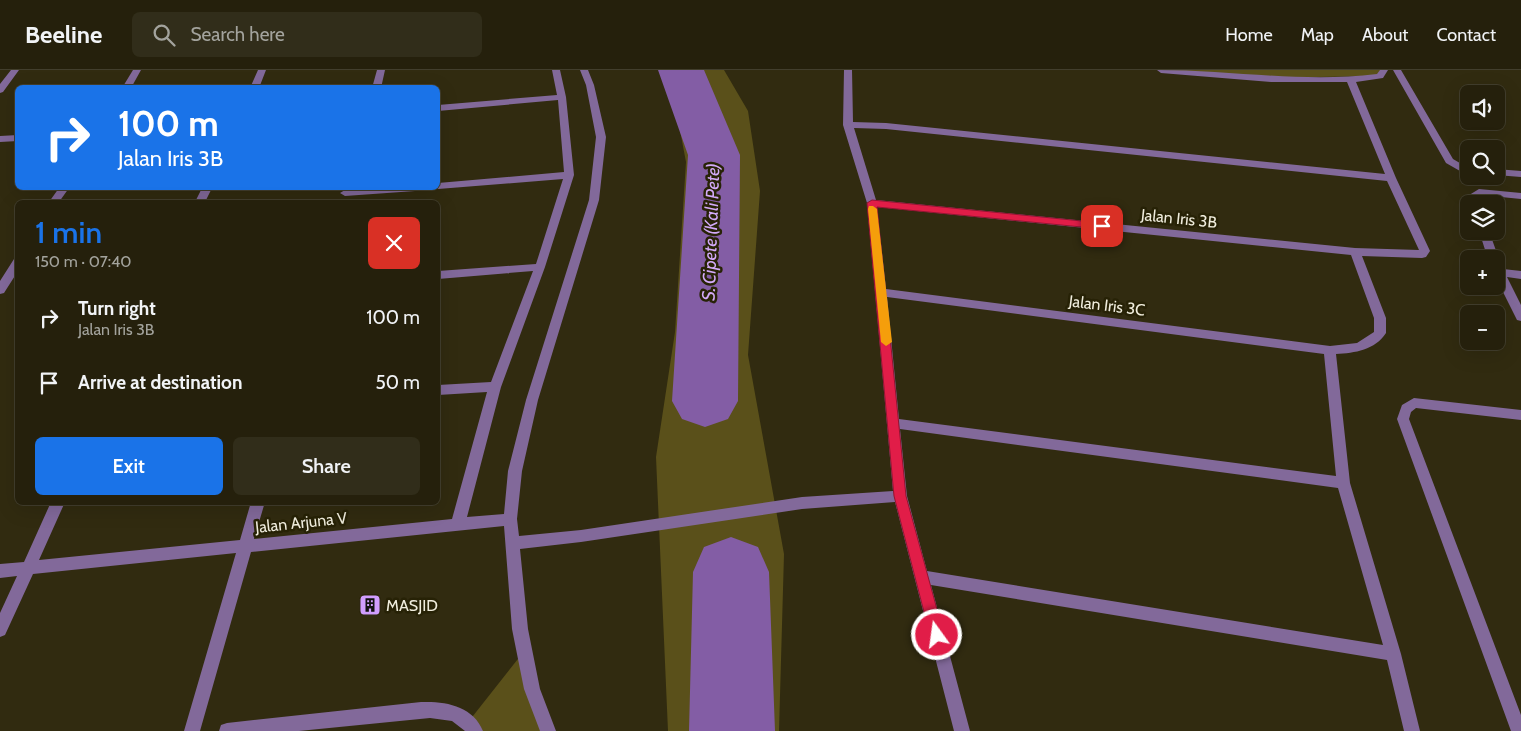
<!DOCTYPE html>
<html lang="en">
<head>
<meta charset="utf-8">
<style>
  :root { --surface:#25200c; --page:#312d1a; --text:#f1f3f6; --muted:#a3a39d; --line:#423e2d; --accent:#1a73e8 }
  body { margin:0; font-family:Cabin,sans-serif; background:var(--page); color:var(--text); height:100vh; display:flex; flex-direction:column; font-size:19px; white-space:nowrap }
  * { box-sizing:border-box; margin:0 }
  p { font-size:16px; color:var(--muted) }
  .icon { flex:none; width:28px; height:28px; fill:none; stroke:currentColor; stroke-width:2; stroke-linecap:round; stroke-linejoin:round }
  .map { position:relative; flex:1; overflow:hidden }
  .panel { position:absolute; left:15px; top:130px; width:425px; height:305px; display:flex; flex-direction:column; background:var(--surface); border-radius:8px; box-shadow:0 5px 20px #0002,0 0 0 1px var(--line) }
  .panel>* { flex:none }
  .guide { position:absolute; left:15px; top:15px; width:425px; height:105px; border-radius:8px; box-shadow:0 5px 20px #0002,0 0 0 1px var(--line); background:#1a73e8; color:#fff; overflow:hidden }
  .buttons { position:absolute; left:1460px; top:15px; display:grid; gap:10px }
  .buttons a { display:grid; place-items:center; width:45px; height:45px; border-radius:8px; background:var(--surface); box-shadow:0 5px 20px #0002,0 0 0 1px var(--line); font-size:25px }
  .pin { position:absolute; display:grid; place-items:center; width:42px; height:42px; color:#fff; margin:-21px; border-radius:10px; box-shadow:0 2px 8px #0006 }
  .me { position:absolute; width:55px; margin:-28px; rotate:346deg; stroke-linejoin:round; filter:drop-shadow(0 0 4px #0008) }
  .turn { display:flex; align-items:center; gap:18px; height:105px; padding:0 20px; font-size:22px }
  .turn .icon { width:65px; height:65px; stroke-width:2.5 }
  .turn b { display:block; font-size:35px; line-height:42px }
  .round { display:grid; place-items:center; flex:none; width:52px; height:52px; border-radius:8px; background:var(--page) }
  .overview { display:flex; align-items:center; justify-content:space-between; height:85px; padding:0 20px }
  h1 { font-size:30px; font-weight:600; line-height:38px; color:var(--accent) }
  .primary-button { display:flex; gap:10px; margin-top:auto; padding:10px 20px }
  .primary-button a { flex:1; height:58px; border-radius:8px; background:var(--accent); color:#fff; font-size:20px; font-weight:600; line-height:58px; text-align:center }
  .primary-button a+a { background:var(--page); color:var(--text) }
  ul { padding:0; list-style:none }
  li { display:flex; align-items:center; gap:15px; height:65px; padding:0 20px }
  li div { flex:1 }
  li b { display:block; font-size:19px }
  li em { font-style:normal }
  header { display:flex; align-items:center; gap:30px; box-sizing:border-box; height:70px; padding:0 25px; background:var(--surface); border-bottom:1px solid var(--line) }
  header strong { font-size:24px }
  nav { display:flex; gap:28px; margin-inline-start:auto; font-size:18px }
  .search { width:350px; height:45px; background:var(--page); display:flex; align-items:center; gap:12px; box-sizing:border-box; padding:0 18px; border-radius:8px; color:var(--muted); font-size:19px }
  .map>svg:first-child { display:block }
  .green { fill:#5a501a }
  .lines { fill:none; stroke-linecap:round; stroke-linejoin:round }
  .river { fill:#835da5; fill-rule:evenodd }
  .minor { fill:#82699a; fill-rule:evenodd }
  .route { fill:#e11d48; stroke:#92132f }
  .slow { fill:#f59e0b }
  .labels { text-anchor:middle; stroke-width:5; stroke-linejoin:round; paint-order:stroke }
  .street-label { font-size:16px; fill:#f0eddd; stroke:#272206 }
  .poi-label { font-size:16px; fill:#f0eddd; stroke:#272206; text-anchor:start }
  .water-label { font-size:18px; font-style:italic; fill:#d3aaf9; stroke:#272206 }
</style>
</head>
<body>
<header>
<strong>Beeline</strong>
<div class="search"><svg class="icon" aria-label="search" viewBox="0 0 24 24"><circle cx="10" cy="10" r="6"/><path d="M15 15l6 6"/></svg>Search here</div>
<nav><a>Home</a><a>Map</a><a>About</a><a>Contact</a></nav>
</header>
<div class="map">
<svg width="1521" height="661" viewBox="0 0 1521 661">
  <rect width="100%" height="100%" fill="#312b10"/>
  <path class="green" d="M 666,0 L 724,0 L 748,41 L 760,121 L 748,285 L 784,484 L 779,661 L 668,661 L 656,387 L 675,262 L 686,92 L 671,13 Z
    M 1161,0 L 1384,0 L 1380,6 L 1260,8 Z
    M 525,580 L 548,661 L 475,661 L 469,651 Z"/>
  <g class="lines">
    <path class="river" d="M 658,0 L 704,0 L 740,85 L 738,331 L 728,349 L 705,357 L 682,349 L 672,331 L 688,85 Z
      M 731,467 L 758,477 L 769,502 L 775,661 L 689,661 L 693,502 L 704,477 Z"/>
    <path class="minor" d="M 11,0 L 19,0 L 3,22 L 0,23 L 0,14 Z
      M 133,0 L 141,0 L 131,18 L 122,18 Z
      M 258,0 L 266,0 L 259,18 L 250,18 Z
      M 377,0 L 385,0 L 381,18 L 372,18 Z
      M 552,0 L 560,0 L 566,27 L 574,105 L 545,197 L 501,317 L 467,447 L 504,444 L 508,401 L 526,330 L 589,130 L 596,67 L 586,15 L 580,0 L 588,0 L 594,15 L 606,67 L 599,130 L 538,330 L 522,401 L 517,449 L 519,466 L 581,460 L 802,427 L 893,421 L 867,133 L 843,55 L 844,0 L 852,0 L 853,52 L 886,53 L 1385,104 L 1347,12 L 1271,12 L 1161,3 L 1157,0 C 1231,0 1303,13 1377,4 L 1380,0 L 1388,0 L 1383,8 L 1356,12 L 1396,108 L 1430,181 L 1426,187 L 1422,188 L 1362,186 L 1386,248 L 1386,263 C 1375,280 1355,283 1336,284 L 1350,413 L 1401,584 L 1420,661 L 1404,661 L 1387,590 L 931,515 L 970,661 L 954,661 L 895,432 L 802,439 L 581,472 L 520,479 L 528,559 L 540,619 L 556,661 L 540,661 L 524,619 L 512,559 L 504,456 L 251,482 L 200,661 L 184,661 L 236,483 L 33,504 L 5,565 L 0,567 L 0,543 L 17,506 L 0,508 L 0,494 L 24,492 L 51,432 L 65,432 L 39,490 L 240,470 L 251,432 L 265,432 L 254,469 L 452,449 L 487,322 L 438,325 L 438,315 L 491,312 L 533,201 L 438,209 L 438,201 L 536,194 L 563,109 L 438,119 L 434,118 L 438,118 L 438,113 L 564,102 L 558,30 L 438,41 L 438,35 L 557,25 ZM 854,58 L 886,59 L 1387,111 L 1419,180 L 1355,178 L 876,130 ZM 877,137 L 1351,185 L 1374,248 L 1374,262 L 1357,273 L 1330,276 L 886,219 ZM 887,227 L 1324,284 L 1336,406 L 899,349 ZM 900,359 L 1338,418 L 1383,575 L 927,501 L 907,426 Z
      M 1393,0 L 1401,0 L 1453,89 L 1465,96 L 1469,96 L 1469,102 L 1460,101 L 1446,93 Z
      M 18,65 L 18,71 L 0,72 L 0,66 Z
      M 1496,99 L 1521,101 L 1521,107 L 1496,105 Z
      M 59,118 L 69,118 L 59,132 L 49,132 Z
      M 202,118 L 212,118 L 205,132 L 195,132 Z
      M 377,118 L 420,118 L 415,121 L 345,126 L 340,123 L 345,120 Z
      M 1479,119 L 1521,123 L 1521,129 L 1481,125 L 1477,128 L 1479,134 L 1469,134 L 1466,127 Z
      M 1479,161 L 1489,161 L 1499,189 L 1498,192 L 1496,192 L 1496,189 L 1488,189 Z
      M 18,188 L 18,201 L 4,223 L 0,224 L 0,211 L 14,189 Z
      M 1496,192 L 1500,193 L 1503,199 L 1521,201 L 1521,209 L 1507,207 L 1521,235 L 1521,251 L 1517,250 L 1496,208 Z
      M 1414,328 L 1521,340 L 1521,350 L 1416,338 L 1411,342 L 1409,349 L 1521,645 L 1521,661 L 1511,661 L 1397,349 L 1402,335 Z
      M 421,632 C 446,631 473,636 483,661 L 465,661 L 452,651 L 430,648 L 299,661 L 219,661 L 221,655 L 227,653 Z"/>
  </g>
  <path class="route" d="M 872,130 L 1102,153 L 1106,156 L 1102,159 L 877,137 L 906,426 L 944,565 L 942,570 L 937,572 L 932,570 L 930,565 L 894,426 L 867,133 Z"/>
  <path class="slow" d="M 869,136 L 873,136 L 877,139 L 892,272 L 886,276 L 881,272 L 868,139 Z"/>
  <defs>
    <g id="building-square" transform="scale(1.125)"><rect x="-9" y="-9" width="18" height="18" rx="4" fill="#d09dfe" stroke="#272206"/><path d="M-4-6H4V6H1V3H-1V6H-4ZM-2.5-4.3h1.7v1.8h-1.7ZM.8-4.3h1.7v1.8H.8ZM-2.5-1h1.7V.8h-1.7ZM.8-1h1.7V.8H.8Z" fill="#111"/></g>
  </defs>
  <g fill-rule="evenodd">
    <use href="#building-square" x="370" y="535"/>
  </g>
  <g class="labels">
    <g class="street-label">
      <text transform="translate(1179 148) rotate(6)" y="6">Jalan Iris 3B</text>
      <text transform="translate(1107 235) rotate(7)" y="6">Jalan Iris 3C</text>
      <text transform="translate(301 452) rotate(-6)" y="6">Jalan Arjuna V</text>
    </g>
    <g class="poi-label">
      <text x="386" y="541">MASJID</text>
    </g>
    <g class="water-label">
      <text transform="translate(711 162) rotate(-88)" y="6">S. Cipete (Kali Pete)</text>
    </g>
  </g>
</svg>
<div class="buttons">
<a><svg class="icon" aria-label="sound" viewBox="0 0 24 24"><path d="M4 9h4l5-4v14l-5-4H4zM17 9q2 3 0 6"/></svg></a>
<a><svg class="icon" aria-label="search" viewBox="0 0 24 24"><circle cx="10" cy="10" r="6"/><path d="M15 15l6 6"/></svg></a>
<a><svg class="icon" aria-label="layers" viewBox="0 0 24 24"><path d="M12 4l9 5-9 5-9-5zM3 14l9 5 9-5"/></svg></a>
<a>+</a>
<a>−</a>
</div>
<div class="pin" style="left:1102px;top:156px;background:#d93025"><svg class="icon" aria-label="arrive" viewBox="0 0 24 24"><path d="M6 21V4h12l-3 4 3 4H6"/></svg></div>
<svg class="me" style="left:937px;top:565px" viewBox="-20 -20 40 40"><circle r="17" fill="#e11d48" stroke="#fff" stroke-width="3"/><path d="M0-11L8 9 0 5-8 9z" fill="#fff"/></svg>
<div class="guide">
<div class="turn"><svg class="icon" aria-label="right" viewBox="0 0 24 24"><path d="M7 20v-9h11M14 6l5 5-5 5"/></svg><div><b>100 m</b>Jalan Iris 3B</div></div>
</div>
<section class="panel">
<div class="overview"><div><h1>1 min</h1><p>150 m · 07:40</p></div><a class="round" style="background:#d93025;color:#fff"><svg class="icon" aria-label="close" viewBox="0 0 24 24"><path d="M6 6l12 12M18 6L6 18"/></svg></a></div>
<ul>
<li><svg class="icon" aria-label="right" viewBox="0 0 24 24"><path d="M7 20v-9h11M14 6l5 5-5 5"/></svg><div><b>Turn right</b><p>Jalan Iris 3B</p></div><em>100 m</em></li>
<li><svg class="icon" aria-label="arrive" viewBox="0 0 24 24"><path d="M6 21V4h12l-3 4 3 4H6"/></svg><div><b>Arrive at destination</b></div><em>50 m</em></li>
</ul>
<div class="primary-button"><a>Exit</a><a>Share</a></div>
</section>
</div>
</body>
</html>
